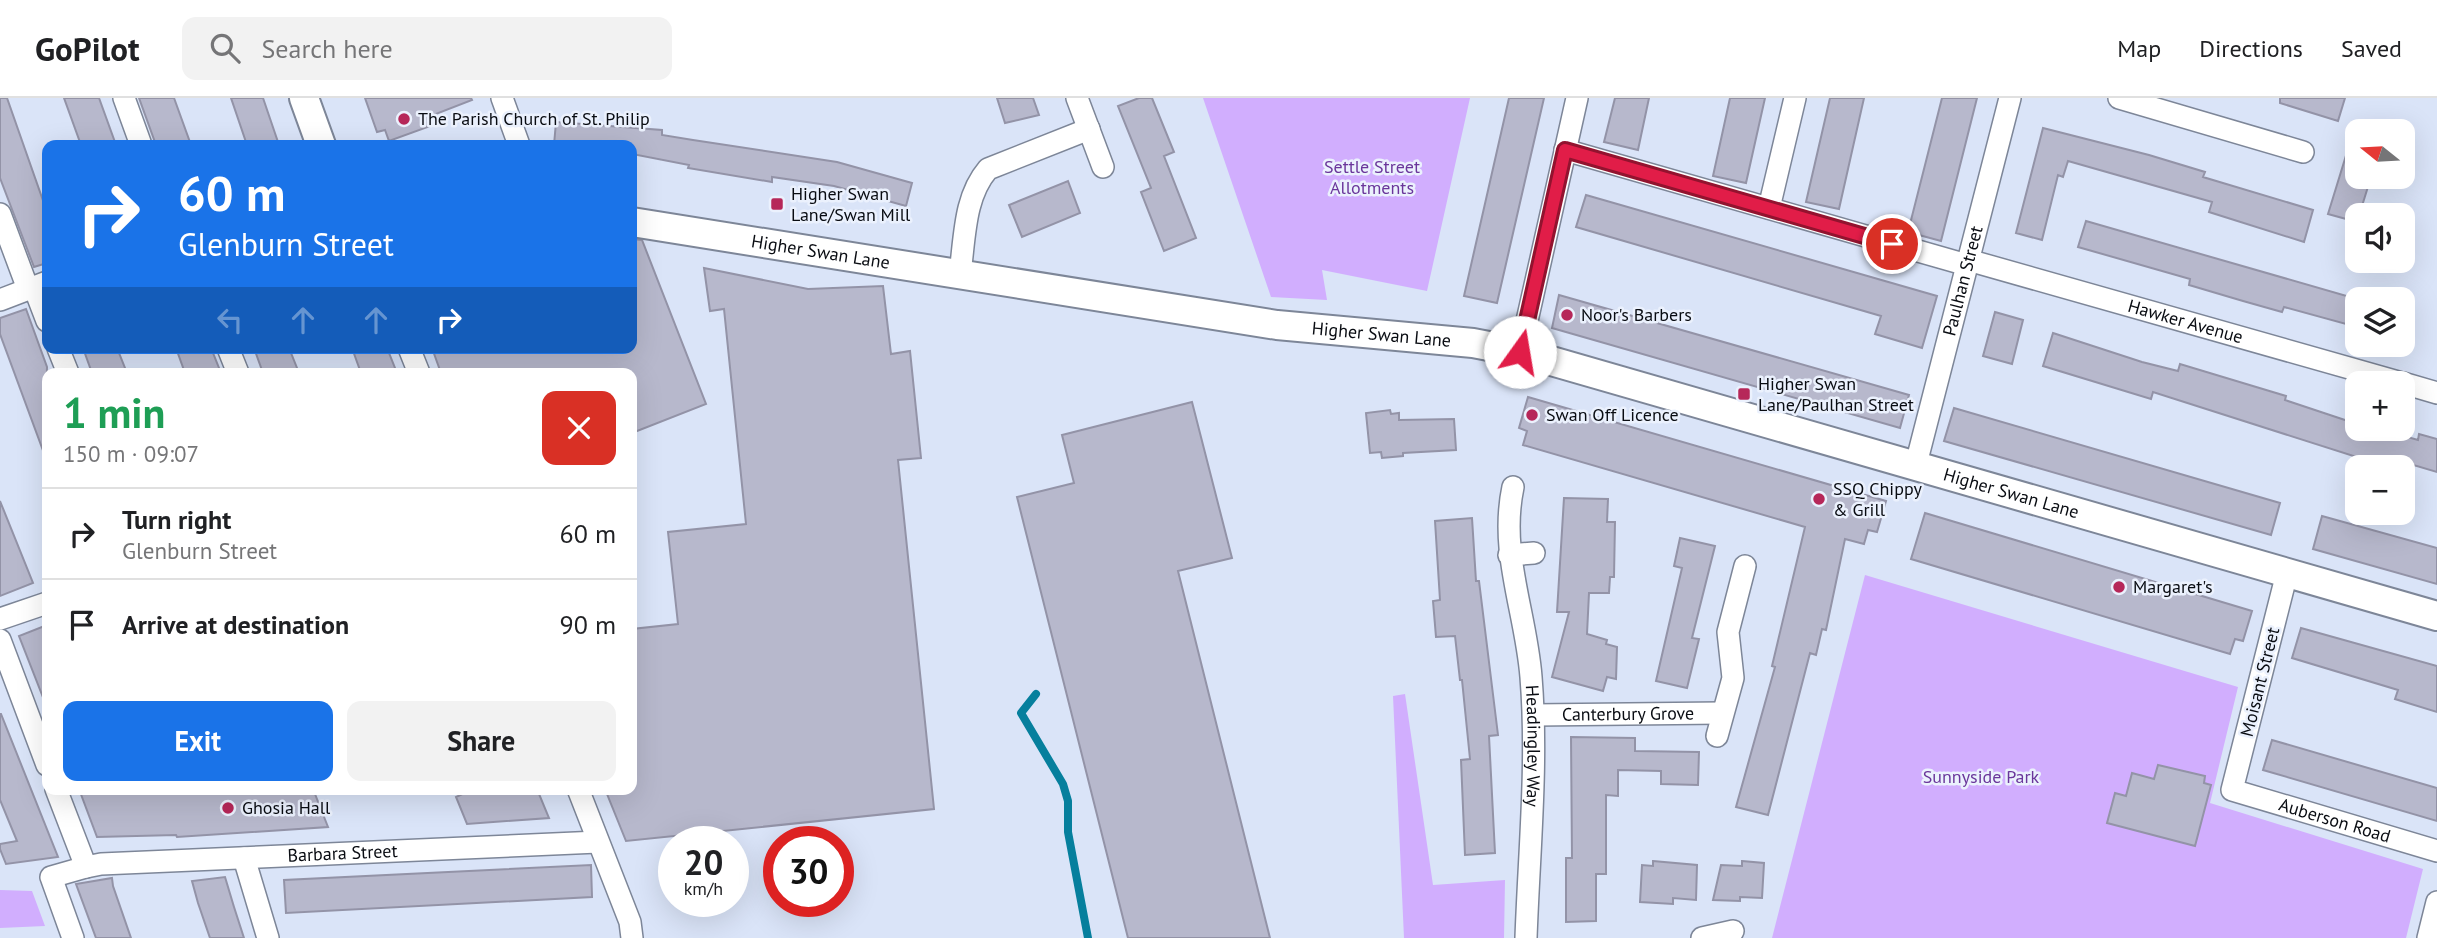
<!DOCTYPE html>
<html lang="en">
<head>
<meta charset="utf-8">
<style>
  :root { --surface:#fff; --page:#f2f2f2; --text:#202124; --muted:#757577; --line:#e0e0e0; --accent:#1a73e8 }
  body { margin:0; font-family:"PT Sans",sans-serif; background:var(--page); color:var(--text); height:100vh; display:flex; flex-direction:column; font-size:26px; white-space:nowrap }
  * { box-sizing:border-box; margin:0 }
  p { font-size:23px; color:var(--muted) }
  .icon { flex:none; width:38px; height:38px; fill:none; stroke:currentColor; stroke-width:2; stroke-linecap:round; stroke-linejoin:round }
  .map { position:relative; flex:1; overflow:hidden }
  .details { position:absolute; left:42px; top:270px; width:595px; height:427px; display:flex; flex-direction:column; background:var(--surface); border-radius:14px; box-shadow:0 7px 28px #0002 }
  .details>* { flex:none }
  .guide { position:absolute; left:42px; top:42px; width:595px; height:214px; border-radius:14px; box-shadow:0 7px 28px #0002; background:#1a73e8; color:#fff; overflow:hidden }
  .needle { width:46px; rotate:288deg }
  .buttons { position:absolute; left:2345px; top:21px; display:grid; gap:14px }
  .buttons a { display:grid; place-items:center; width:70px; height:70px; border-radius:14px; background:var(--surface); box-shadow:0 7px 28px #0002; font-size:35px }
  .speed { position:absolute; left:658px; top:728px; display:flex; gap:14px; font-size:35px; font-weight:700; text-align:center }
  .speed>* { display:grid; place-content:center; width:91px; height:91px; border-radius:50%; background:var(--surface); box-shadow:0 7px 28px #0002; line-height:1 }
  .speed small { font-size:18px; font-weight:400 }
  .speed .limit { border:10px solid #d22; background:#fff; color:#111 }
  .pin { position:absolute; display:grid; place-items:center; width:60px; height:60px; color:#fff; margin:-30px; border:4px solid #fff; border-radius:50%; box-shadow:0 2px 7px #0007 }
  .me { position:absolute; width:77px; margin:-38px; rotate:13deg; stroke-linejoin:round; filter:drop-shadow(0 0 5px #0008) }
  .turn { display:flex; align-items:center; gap:24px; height:147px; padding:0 21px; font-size:32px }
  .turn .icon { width:91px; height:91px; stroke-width:2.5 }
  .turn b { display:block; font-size:49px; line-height:60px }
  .lanes { display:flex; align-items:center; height:66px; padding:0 21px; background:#0003; justify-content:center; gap:35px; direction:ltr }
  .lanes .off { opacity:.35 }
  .round { display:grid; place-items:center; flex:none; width:74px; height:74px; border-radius:14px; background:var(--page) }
  .headline { display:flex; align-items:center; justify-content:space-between; height:119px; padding:0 21px }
  h1 { font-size:42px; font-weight:800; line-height:52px; color:#1e9e55 }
  .button { display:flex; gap:14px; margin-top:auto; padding:14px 21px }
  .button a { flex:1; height:80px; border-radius:14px; background:var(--accent); color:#fff; font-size:28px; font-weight:800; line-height:80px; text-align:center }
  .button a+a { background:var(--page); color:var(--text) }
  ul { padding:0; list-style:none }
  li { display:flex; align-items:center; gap:21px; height:91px; padding:0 21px; border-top:2px solid var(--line) }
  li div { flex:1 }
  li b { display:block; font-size:26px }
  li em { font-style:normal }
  header { display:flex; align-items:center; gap:42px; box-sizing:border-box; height:98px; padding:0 35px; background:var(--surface); border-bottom:2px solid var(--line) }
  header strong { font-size:33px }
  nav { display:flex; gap:38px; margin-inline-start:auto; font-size:24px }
  .search { width:490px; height:63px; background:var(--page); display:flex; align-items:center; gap:18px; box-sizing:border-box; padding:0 24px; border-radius:14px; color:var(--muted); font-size:26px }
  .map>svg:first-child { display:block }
  .green { fill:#d1aefe }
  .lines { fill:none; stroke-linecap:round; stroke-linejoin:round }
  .stream { stroke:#067f9d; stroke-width:8 }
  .building { fill:#b7b8cc; stroke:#9393a7; stroke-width:2 }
  .street-casing { stroke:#7d8698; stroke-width:24 }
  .secondary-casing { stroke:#7d8698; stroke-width:32 }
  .street { stroke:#fff; stroke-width:21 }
  .secondary { stroke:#fff; stroke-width:28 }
  .route-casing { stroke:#92132f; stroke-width:18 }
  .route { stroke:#e11d48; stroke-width:12 }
  .poi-dot { fill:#b62759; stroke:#ebf1fd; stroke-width:2.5 }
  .labels { text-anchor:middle; stroke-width:5; stroke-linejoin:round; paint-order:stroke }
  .poi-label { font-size:18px; fill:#090c12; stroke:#ebf1fd; text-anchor:start }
  .park-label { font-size:18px; fill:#6a369b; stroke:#ebf1fd }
  .street-label { font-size:18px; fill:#090c12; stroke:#ebf1fd }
</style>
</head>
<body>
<header>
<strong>GoPilot</strong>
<div class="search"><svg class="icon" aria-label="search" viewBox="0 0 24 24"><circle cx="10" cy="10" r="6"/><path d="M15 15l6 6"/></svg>Search here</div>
<nav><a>Map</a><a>Directions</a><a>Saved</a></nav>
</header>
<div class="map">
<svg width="2437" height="840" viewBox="0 0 2437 840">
  <rect width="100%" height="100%" fill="#dae4f8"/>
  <path class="green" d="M 1203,0 L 1470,0 L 1427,193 L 1322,172 L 1327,202 L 1271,199 Z
    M 1865,477 L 2238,589 L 2210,705 L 2423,771 L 2406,840 L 1772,840 Z
    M 1405,596 L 1433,787 L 1505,782 L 1504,840 L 1404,840 L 1393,598 Z
    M 0,792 L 32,793 L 45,828 L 0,830 Z"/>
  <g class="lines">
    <path class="stream" d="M 1036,596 L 1021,615 L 1063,686 L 1068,703 L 1068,734 L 1088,840"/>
  </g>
  <path class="building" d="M 0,0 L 7,0 L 47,114 L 47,165 L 34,169 L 0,80 Z
    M 64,0 L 99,0 L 116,47 L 81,47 Z
    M 139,0 L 174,0 L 191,47 L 156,47 Z
    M 231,0 L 263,0 L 279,47 L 247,47 Z
    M 365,0 L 471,0 L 472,2 L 433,17 L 436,26 L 389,43 L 385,32 L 377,34 Z
    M 997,0 L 1033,0 L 1039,17 L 1005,25 Z
    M 1139,0 L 1152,0 L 1174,54 L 1164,58 L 1196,140 L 1164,153 L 1141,94 L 1151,90 L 1118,8 Z
    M 1509,0 L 1544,0 L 1497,205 L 1464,198 Z
    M 1615,0 L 1649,0 L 1638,52 L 1604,44 Z
    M 1730,0 L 1765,0 L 1746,85 L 1713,78 Z
    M 1830,0 L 1864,0 L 1839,111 L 1806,104 Z
    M 1942,0 L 1977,0 L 1941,143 L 1908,134 Z
    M 2280,0 L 2345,0 L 2338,23 L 2280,5 Z
    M 556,24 L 662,32 L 662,37 L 693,42 L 837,64 L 912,85 L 906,108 L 834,88 L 772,79 L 772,84 L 688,70 L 689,67 L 632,56 L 632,47 L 554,47 Z
    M 2043,30 L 2149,57 L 2205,74 L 2203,79 L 2313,112 L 2304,144 L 2209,114 L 2212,104 L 2068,63 L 2063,79 L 2058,77 L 2042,142 L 2016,135 Z
    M 2352,38 L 2357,38 L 2357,79 L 2371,79 L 2357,124 L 2328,116 Z
    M 1068,83 L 1080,115 L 1022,139 L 1009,107 Z
    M 1586,97 L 1937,198 L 1922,250 L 1875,236 L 1881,218 L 1576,129 Z
    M 2086,123 L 2357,201 L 2357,229 L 2284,209 L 2282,214 L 2243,203 L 2189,187 L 2190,181 L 2078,149 Z
    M 632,141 L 642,142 L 706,306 L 632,335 L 632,275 L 441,275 L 432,250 L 632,250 Z
    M 704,170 L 808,191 L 883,188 L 891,256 L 910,253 L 921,360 L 898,362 L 934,711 L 626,743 L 605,691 L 632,691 L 632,531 L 678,526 L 668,434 L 746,426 L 724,211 L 710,213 Z
    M 1559,197 L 1909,297 L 1900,330 L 1552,230 Z
    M 26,211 L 47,269 L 45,358 L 0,236 L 0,220 Z
    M 1995,214 L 2023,222 L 2012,266 L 1983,258 Z
    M 2053,235 L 2142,264 L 2178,273 L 2180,266 L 2286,298 L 2285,302 L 2357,326 L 2357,331 L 2379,331 L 2418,342 L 2419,336 L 2437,341 L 2437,374 L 2400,363 L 2398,369 L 2388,369 L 2153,294 L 2151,301 L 2043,268 Z
    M 83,250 L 117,250 L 127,275 L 92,275 Z
    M 176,250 L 211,250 L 221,275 L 185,275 Z
    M 254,250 L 289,250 L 299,275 L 263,275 Z
    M 352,250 L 387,250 L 397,275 L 361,275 Z
    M 1528,299 L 1886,403 L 1877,434 L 1868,432 L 1864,446 L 1845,441 L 1826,532 L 1822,531 L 1816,557 L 1810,555 L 1768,717 L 1736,709 L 1775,569 L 1772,568 L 1805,429 L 1523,347 L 1527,333 L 1519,330 Z
    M 1192,304 L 1232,460 L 1178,473 L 1270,840 L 1128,840 L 1017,399 L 1074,385 L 1062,337 Z
    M 1954,310 L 2280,405 L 2271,437 L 1944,343 Z
    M 1390,312 L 1391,316 L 1399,315 L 1399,322 L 1454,321 L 1456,352 L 1403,355 L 1403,358 L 1382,360 L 1381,354 L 1370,355 L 1366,315 Z
    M 1564,400 L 1608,401 L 1607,424 L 1615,424 L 1614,479 L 1610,479 L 1609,495 L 1589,495 L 1587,536 L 1607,542 L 1606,546 L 1617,549 L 1616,581 L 1607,579 L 1603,593 L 1552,579 L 1569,514 L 1557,514 Z
    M 0,403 L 33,485 L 0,498 Z
    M 1925,415 L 2252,513 L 2243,543 L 2235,541 L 2230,556 L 1911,461 Z
    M 2322,418 L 2437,450 L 2437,486 L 2313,451 Z
    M 1472,420 L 1476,483 L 1479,483 L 1498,637 L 1489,638 L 1495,755 L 1465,757 L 1461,662 L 1470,661 L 1462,582 L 1460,582 L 1455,538 L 1436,539 L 1433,503 L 1440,502 L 1435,423 Z
    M 1680,440 L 1715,448 L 1692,540 L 1699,541 L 1687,590 L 1656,583 L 1682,470 L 1674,468 Z
    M 47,527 L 47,606 L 46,607 L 19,538 Z
    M 2301,530 L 2437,568 L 2437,614 L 2395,601 L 2398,592 L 2292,560 Z
    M 0,616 L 1,616 L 58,759 L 6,766 L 0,751 L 0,746 L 17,743 L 0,702 Z
    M 1571,639 L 1635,640 L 1635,653 L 1699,654 L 1698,687 L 1661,686 L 1661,673 L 1618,672 L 1618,698 L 1606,697 L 1606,776 L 1596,776 L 1596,823 L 1566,824 L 1566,760 L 1572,760 Z
    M 2272,642 L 2437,690 L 2437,723 L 2263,672 Z
    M 2158,667 L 2205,678 L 2204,685 L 2211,687 L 2195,748 L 2107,725 L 2115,695 L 2126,698 L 2132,675 L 2154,681 Z
    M 79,691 L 313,691 L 328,729 L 177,739 L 176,737 L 97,739 Z
    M 473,691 L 537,691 L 549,720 L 467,726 L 456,699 Z
    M 1653,763 L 1697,767 L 1696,802 L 1673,800 L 1673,806 L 1640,804 L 1642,767 L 1653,768 Z
    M 1742,763 L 1764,765 L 1762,800 L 1740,799 L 1740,803 L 1713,802 L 1721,767 L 1742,768 Z
    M 591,767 L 592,799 L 286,815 L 284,782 Z
    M 225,779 L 234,809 L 244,840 L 210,840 L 198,805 L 192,783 Z
    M 112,780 L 113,788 L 131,840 L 96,840 L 76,786 Z"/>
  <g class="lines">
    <g class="street-casing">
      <g id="street">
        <path d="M 124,0 L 141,47"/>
        <path d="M 502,0 L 519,47"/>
        <path d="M 1077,0 L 1103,69"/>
        <path d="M 2119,0 L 2303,54"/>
        <path d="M 1565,52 L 1967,167"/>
        <path d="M 1769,110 L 1795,0"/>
        <path d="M 0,116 L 28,191"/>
        <path id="s1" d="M 1968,162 L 2402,285"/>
        <path d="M 960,175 C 965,139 964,99 988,71 L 1089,31"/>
        <path d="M 34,189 L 47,223"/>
        <path d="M 0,202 L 47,184"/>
        <path d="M 58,250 L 68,275"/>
        <path d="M 228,250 L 238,275"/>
        <path d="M 409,250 L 419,275"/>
        <path d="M 1520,254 L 1577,0"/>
        <path d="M 2403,285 L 2437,295"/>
        <path id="s2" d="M 1916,366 L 2010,0"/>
        <path id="s3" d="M 1513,389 C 1499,455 1526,514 1531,579 C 1538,665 1529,754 1526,840"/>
        <path d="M 1509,457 L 1534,455"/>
        <path id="s4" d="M 2287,475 L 2232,692 L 2437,753"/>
        <path d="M 0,521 L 47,505"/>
        <path d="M 0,542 L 47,667"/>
        <path id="s5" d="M 1534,617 L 1722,615"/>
        <path d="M 1717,638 L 1733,580 L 1728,534 L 1745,468"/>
        <path d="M 56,691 L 86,769 L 51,779 L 73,840"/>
        <path d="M 578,691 L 630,824 L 632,840"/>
        <path d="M 244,760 L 268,840"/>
        <path id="s6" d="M 86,769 L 101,766 L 598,744"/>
        <path d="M 1702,840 L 1733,833"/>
        <path d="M 2428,840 L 2437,804"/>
      </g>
    </g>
    <g class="secondary-casing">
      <g id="secondary">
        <path d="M 304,0 L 321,47"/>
        <path id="s7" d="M 632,124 L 1277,227 L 1473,245 L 1520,254 L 2437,518"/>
      </g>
    </g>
    <use href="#street" class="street"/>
    <use href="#secondary" class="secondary"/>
  </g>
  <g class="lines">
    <g class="route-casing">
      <path id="route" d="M 1520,254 L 1565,52 L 1892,146"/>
    </g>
    <use href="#route" class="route"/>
  </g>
  <g class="poi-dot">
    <circle cx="404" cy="21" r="7"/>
    <rect x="770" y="99" width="14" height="14" rx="3.5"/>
    <circle cx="1567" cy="217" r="7"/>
    <rect x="1737" y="289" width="14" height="14" rx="3.5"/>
    <circle cx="1532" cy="317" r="7"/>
    <circle cx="1819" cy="401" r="7"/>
    <circle cx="2119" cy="489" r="7"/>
    <circle cx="228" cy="710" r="7"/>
  </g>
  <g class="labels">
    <g class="poi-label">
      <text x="418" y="27">The Parish Church of St. Philip</text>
      <text x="791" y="102">Higher Swan<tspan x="791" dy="21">Lane/Swan Mill</tspan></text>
      <text x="1581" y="223">Noor's Barbers</text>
      <text x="1758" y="292">Higher Swan<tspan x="1758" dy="21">Lane/Paulhan Street</tspan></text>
      <text x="1546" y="323">Swan Off Licence</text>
      <text x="1833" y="397">SSQ Chippy<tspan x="1833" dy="21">&amp; Grill</tspan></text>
      <text x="2133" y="495">Margaret's</text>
      <text x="242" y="716">Ghosia Hall</text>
    </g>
    <g class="park-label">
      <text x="1372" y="75">Settle Street<tspan x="1372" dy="21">Allotments</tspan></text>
      <text x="1981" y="685">Sunnyside Park</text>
    </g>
    <g class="street-label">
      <text dy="6" stroke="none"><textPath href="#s7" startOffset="191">Higher Swan Lane</textPath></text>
      <text dy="6" stroke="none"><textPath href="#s2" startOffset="189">Paulhan Street</textPath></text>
      <text dy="6" stroke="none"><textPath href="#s1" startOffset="226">Hawker Avenue</textPath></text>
      <text dy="6" stroke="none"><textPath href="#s7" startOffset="758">Higher Swan Lane</textPath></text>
      <text dy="6" stroke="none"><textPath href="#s7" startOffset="1409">Higher Swan Lane</textPath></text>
      <text transform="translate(2260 584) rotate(-76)" y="6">Moisant Street</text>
      <text dy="6" stroke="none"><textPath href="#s5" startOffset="94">Canterbury Grove</textPath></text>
      <text dy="6" stroke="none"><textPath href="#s3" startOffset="261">Headingley Way</textPath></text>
      <text dy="6" stroke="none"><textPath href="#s4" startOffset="331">Auberson Road</textPath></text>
      <text dy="6" stroke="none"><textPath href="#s6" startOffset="257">Barbara Street</textPath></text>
    </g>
  </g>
</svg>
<div class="buttons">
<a><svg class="needle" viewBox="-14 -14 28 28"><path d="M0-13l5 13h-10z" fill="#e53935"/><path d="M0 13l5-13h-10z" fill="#757577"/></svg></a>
<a><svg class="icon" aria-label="sound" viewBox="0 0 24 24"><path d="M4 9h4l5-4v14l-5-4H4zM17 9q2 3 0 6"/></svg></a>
<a><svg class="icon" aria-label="layers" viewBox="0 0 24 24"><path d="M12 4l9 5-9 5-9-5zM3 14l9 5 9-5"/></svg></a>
<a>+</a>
<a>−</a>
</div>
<div class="speed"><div>20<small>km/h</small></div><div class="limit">30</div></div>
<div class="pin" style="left:1892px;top:146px;background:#d93025"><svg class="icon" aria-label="arrive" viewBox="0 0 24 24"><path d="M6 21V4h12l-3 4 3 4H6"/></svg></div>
<svg class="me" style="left:1520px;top:254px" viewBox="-20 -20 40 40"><circle r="19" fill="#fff"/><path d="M0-13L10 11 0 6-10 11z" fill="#e11d48"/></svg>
<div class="guide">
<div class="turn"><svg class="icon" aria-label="right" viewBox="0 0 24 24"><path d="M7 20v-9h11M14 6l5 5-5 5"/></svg><div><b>60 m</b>Glenburn Street</div></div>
<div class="lanes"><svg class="icon off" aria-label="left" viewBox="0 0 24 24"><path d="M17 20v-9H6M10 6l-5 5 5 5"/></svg><svg class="icon off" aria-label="ahead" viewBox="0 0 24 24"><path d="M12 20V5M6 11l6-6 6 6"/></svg><svg class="icon off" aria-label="ahead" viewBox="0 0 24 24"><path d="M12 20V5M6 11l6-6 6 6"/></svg><svg class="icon" aria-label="right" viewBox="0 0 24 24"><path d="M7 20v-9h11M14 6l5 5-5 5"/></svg></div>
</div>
<section class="details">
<div class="headline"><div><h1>1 min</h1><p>150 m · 09:07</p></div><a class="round" style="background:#d93025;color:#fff"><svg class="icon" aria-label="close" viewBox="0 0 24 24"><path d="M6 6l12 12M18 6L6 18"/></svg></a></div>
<ul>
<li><svg class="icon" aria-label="right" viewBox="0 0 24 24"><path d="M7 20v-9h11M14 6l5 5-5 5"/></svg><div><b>Turn right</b><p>Glenburn Street</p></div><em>60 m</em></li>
<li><svg class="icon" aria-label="arrive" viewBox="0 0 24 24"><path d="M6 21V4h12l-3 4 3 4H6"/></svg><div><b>Arrive at destination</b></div><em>90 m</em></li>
</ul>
<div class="button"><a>Exit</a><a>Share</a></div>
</section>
</div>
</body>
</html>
